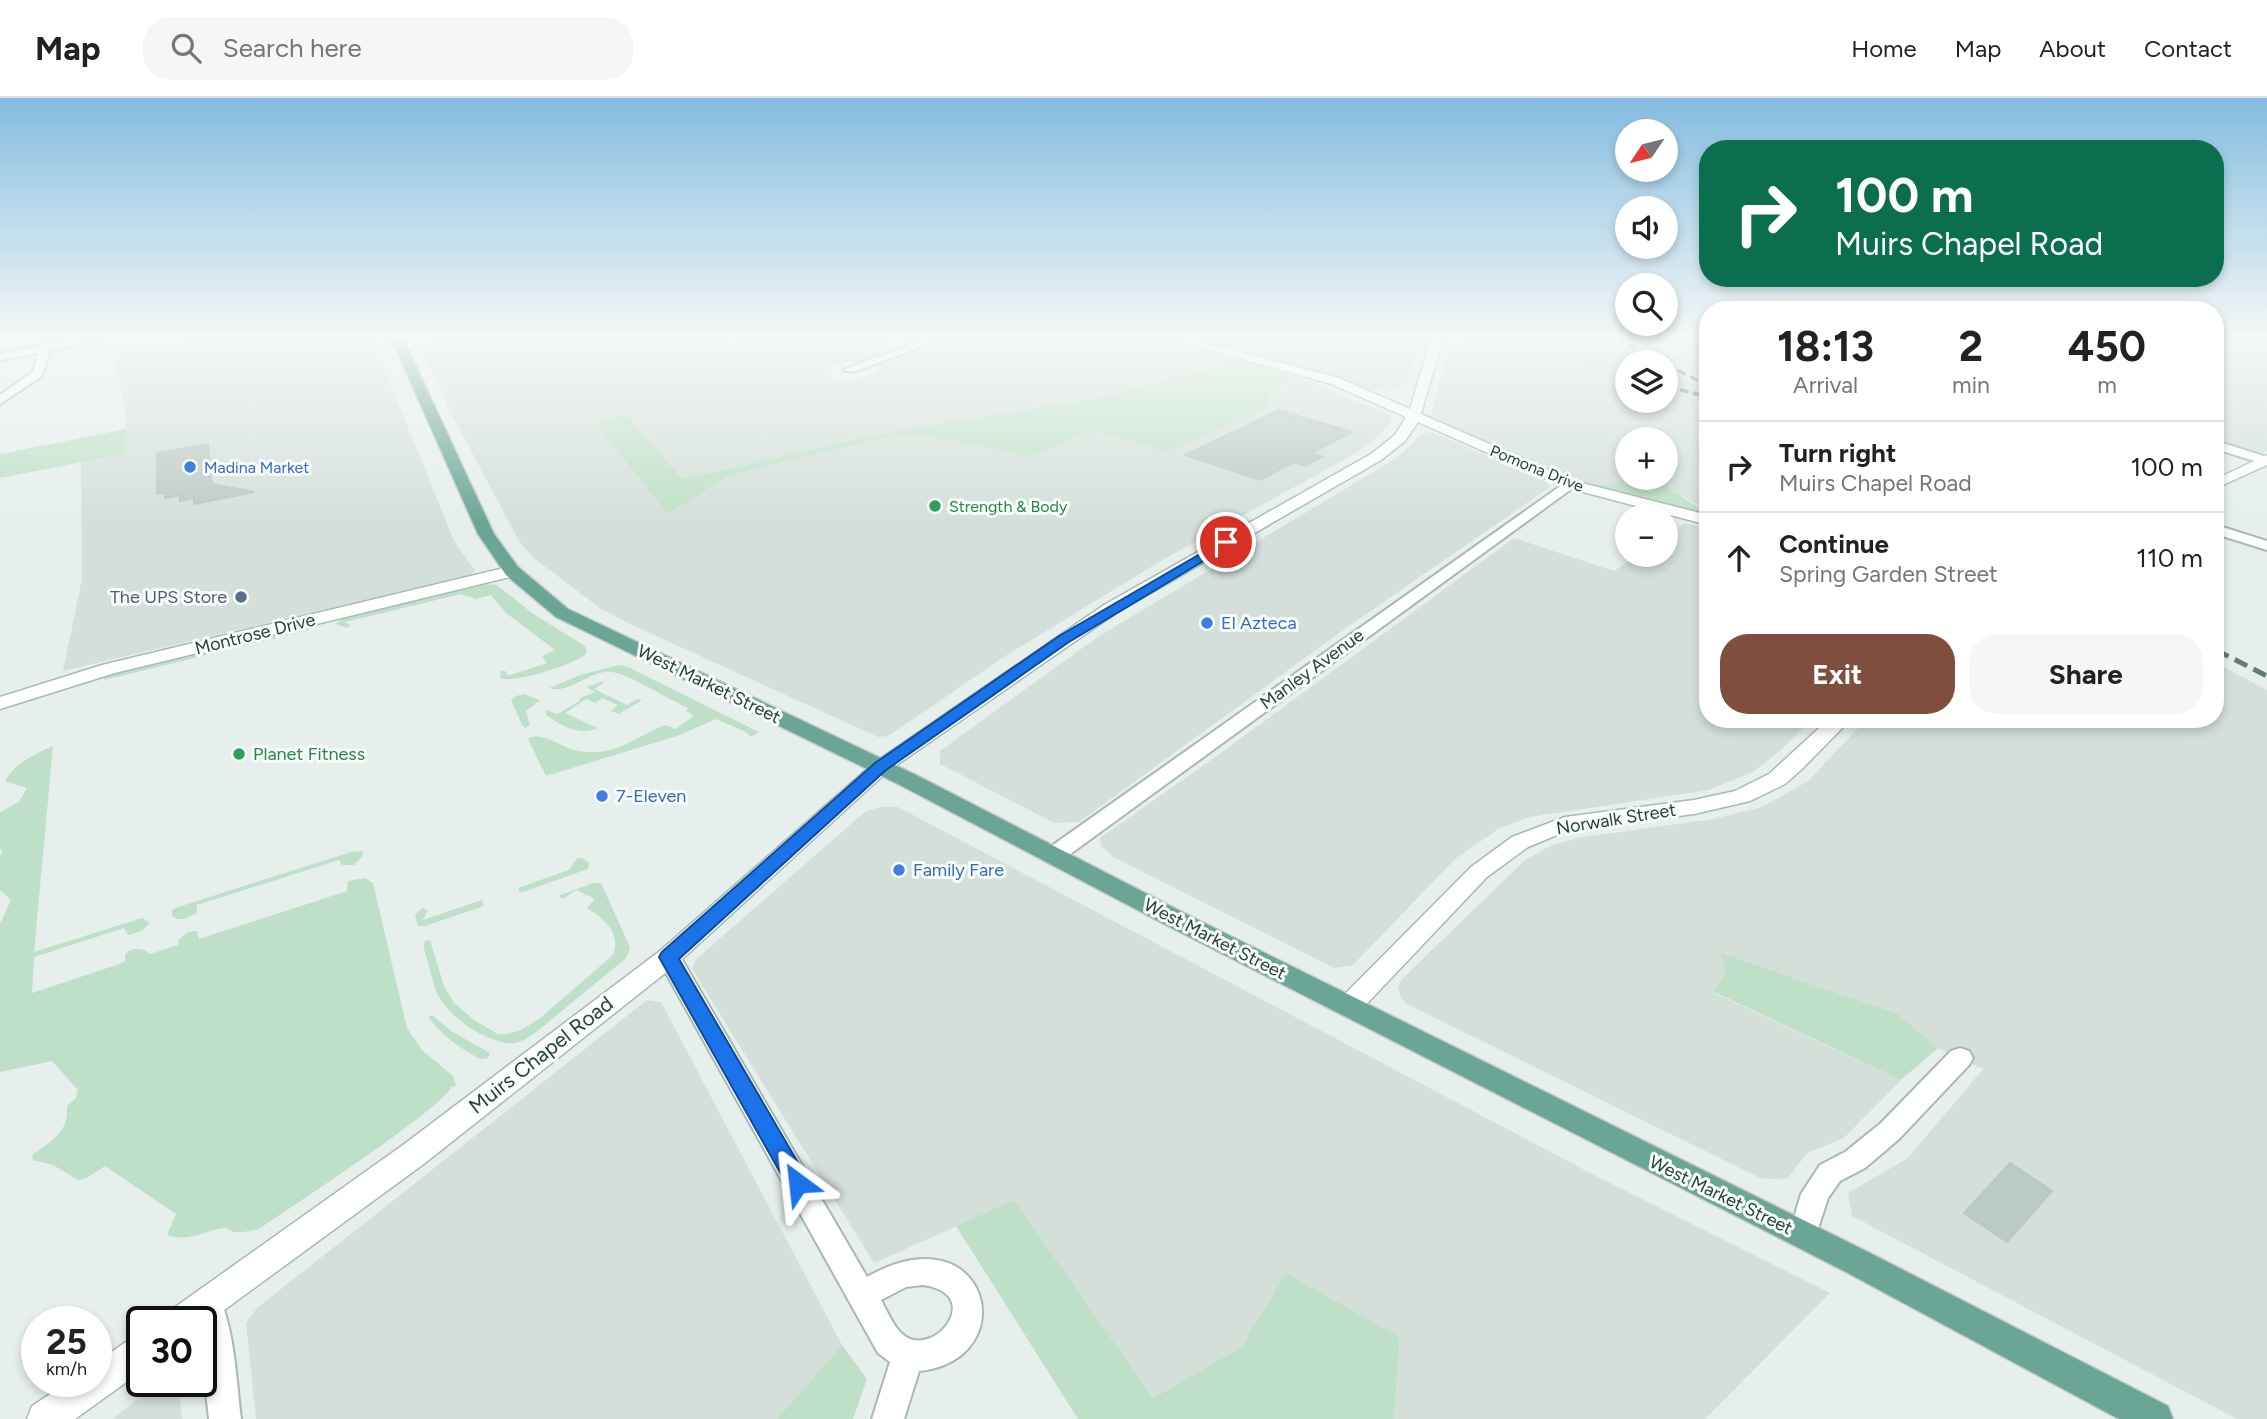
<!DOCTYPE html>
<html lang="en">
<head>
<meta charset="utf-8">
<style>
  :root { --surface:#fff; --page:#f6f6f6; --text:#222; --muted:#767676; --line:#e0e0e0; --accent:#804e3d }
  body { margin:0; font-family:Figtree,sans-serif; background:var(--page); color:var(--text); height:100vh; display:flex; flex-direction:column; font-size:26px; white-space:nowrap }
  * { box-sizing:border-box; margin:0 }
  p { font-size:23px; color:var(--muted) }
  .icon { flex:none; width:38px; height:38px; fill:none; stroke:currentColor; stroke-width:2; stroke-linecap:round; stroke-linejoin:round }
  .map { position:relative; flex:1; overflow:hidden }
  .drawer { position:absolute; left:1699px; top:203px; width:525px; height:427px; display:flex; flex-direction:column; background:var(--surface); border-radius:28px; box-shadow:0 4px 10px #0003 }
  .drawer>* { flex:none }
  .hud { position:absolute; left:1699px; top:42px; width:525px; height:147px; border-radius:28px; box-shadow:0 4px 10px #0003; background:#0b6e4f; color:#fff; overflow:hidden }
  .needle { width:46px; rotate:235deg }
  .tools { position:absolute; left:1615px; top:21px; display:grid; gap:14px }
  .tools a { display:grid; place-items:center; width:63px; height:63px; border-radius:50%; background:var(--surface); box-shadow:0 4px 10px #0003; font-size:35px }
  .speed { position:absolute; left:21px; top:1208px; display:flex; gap:14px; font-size:35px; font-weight:700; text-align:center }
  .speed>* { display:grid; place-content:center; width:91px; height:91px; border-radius:50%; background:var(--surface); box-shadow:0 4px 10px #0003; line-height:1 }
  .speed small { font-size:18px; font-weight:400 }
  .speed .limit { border:4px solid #111; border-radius:10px; background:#fff; color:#111 }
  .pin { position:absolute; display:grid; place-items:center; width:60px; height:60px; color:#fff; margin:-30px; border:4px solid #fff; border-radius:50%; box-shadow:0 2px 7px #0007 }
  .me { position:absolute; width:77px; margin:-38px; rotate:330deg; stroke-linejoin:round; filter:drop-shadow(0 0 5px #0008) }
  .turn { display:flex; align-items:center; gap:24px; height:147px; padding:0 21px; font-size:32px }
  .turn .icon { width:91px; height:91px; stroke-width:2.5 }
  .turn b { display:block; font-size:49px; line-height:60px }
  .eta { display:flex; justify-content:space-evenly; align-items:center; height:119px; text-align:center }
  .eta b { font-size:42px; font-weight:700; line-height:49px }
  .primary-button { display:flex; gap:14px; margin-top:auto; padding:14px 21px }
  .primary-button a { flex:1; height:80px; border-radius:28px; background:var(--accent); color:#fff; font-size:28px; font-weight:700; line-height:80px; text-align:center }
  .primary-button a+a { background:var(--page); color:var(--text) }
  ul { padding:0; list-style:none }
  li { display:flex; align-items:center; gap:21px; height:91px; padding:0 21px; border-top:2px solid var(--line) }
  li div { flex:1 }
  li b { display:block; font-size:26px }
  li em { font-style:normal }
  header { display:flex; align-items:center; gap:42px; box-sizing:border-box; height:98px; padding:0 35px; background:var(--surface); border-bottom:2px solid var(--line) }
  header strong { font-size:33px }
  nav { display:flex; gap:38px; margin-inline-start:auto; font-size:24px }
  .search { width:490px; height:63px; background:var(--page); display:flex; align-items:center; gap:18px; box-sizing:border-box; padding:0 24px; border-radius:28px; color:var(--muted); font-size:26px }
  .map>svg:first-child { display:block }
  .built { fill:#d4dfda; fill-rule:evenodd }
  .green { fill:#bfe0c8 }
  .building { fill:#bbcac4; stroke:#b8c9c2; stroke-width:2 }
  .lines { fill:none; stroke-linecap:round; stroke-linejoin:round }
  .street-casing { stroke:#a8b8b2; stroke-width:4 }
  .secondary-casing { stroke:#a4bbb3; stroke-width:3 }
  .primary-casing { stroke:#c2cac8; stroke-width:3 }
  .street { fill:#fff; fill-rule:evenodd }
  .secondary { fill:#fff; fill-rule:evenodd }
  .primary { fill:#6aa596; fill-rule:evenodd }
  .rail-far1 { stroke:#5f7d75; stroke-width:3.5; stroke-dasharray:9 4.5; stroke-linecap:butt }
  .rail { stroke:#5f7d75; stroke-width:5; stroke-dasharray:14 7; stroke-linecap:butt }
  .route { fill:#1a73e8; stroke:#114b97; stroke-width:2 }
  .shop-dot { fill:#3f7fe0; stroke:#f7fbf9; stroke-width:2.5 }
  .leisure-dot { fill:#2e9e5b; stroke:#f7fbf9; stroke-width:2.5 }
  .service-dot { fill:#5c6f8a; stroke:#f7fbf9; stroke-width:2.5 }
  .labels { text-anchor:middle; stroke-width:6; stroke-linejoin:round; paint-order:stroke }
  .far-shop-label { font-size:16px; fill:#366cbe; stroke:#f7fbf9; text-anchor:start }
  .far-street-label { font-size:16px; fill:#24423a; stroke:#f7fbf9 }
  .far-leisure-label { font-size:16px; fill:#27864d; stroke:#f7fbf9; text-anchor:start }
  .service-label { font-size:18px; fill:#4e5e75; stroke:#f7fbf9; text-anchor:end }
  .shop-label { font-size:18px; fill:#366cbe; stroke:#f7fbf9; text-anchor:start }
  .street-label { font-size:18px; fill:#24423a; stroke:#f7fbf9 }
  .leisure-label { font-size:18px; fill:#27864d; stroke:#f7fbf9; text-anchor:start }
  .near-street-label { font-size:21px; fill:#24423a; stroke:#f7fbf9 }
</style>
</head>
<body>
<header>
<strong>Map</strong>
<div class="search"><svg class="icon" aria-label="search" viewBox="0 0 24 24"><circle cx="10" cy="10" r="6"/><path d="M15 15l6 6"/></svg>Search here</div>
<nav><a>Home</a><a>Map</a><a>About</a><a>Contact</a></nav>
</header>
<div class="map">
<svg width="2267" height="1321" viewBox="0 0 2267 1321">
  <rect width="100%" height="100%" fill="#e6efeb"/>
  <path class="built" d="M 194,240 L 372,240 L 453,441 L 475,473 L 469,478 L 63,573 L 82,481 L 81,365 L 125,356 L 126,321 L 115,256 L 194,243 Z
    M 465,240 L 704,240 L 734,245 L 749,240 L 826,240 L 854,248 L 842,253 L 843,265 L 832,267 L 821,275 L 834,282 L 846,283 L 870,278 L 876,274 L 877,267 L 951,240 L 1155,240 L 1230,260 L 1207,271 L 1101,299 L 874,337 L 682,381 L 627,317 L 668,415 L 728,378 L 880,341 L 924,337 L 1030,359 L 1093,332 L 1166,354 L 1298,279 L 1384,314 L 1391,318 L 1391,323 L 1376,340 L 1356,355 L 1164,461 L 1007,557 L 888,638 L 878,639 L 630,526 L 600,510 L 535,461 L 520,445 L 449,311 L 421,250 Z
    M 1189,240 L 1421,240 L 1405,287 L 1389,293 L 1370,291 L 1321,273 Z
    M 1496,240 L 1595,240 L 1629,258 L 1541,271 L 1549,275 L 1627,282 L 1628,303 L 1666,303 L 1666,285 L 1679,286 L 1708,301 L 1708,304 L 1694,308 L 1708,316 L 1708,413 L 1665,387 L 1635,390 L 1601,390 L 1573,382 L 1433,321 L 1431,319 L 1450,246 ZM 1628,341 L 1666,341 L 1666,380 L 1628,380 Z
    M 1621,240 L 1708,240 L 1708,283 Z
    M 2216,240 L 2267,240 L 2267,353 L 2262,355 L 2216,343 Z
    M 1432,334 L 1548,385 L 1550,389 L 1349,528 L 1079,724 L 1054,725 L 940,666 L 940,653 L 1099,538 L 1382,369 L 1400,357 L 1423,335 Z
    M 1685,425 L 1708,431 L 1708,621 L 1812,621 L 1781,652 L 1753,674 L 1709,692 L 1530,719 L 1500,730 L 1456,760 L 1353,867 L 1334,870 L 1113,759 L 1101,748 L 1100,740 L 1218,657 L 1514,440 L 1614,473 L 1638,457 L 1666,457 L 1666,437 Z
    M 2216,565 L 2267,592 L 2267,1321 L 2237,1321 L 1852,1118 L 1848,1095 L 1908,1060 L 1983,971 L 1938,950 L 1898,916 L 1726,872 L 1714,895 L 1901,982 L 1844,1040 L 1807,1055 L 1788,1080 L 1773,1081 L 1760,1080 L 1407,906 L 1401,899 L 1398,891 L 1401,882 L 1525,762 L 1550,748 L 1577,740 L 1713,721 L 1762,709 L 1808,683 L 1867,621 L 2216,621 Z
    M 881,709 L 898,709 L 1596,1078 L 1830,1195 L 1705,1321 L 1394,1321 L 1400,1239 L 1286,1175 L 1241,1249 L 1153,1300 L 1014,1103 L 874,1165 L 692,871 L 695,862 L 866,713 Z
    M 647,902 L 661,904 L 842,1247 L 777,1321 L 256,1321 L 246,1225 L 257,1210 Z
    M 156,1288 L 179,1288 L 182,1321 L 112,1321 Z"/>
  <path class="green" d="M 826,240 L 869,240 L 900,250 L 860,264 L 843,265 L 842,253 L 852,248 Z
    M 1595,240 L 1601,240 L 1655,264 L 1628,264 L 1627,282 L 1549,275 L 1540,271 L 1628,258 Z
    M 1230,260 L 1298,279 L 1269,294 L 1270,309 L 1166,354 L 1093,332 L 1030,359 L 924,337 L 880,341 L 728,378 L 668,416 L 601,332 L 599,323 L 627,317 L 682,381 L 874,337 L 1101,299 L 1207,271 Z
    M 1666,270 L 1708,292 L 1708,301 L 1679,286 L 1666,285 Z
    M 126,331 L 125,356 L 0,380 L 0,356 Z
    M 1623,385 L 1635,390 L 1665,387 L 1708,416 L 1601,390 L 1601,387 Z
    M 483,486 L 497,487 L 532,515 L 585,548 L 587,555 C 577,566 513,586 500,580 L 501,573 L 505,573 L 508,578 L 547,565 L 542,558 L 555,552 L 506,515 L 491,497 L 476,501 L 461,496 L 345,524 L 350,527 L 347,530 L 336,526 L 343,520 Z
    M 308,528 L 309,532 L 104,582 L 105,578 L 112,575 Z
    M 619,567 L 628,569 L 759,634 L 751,639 L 746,634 L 716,621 L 680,637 L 546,678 L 528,641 C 540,632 563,650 578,653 C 617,659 633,640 665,627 L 675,631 L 694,618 L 686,613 L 688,610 C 670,602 630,577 612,574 C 591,571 569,597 549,590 L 580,577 Z
    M 601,584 L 604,585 L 594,591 L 627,607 L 637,601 L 642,602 L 619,616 L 611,613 L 618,607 L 602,600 L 595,605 L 586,601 L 565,615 L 597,630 C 580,639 560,627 546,617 L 546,612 L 557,616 L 580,603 L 580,600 L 595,594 L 586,589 Z
    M 524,596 L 540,602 L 526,613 L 530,627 L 526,630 L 523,629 L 511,602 L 516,598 Z
    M 53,648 L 34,854 L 142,820 L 150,825 L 142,833 L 128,837 L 124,830 L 34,859 L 32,895 L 125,864 L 125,857 C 131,849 143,849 150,856 L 178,847 L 179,841 L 188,834 L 197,833 L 199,841 L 347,793 L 348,783 L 365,780 L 373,785 L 407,930 L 422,952 L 453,978 L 456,988 L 451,989 C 445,1009 288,1111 259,1131 C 247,1133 238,1138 226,1130 C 204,1132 190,1145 167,1137 L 176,1116 L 105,1068 L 85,1081 L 78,1082 L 53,1067 L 33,1062 L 32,1057 C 52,1043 69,1034 67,1008 L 75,1001 L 78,992 L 52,963 L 0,974 L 0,826 L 11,802 L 0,792 L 0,758 L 3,753 L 0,750 L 0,714 L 19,704 L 27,690 L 5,683 C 14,666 36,655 53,648 Z
    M 363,753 L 362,759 L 354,767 L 342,767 L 339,762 L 197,807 L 197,815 L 184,821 L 176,821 L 172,817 L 172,812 L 178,809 L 351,754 Z
    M 577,760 L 582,760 L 589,765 L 588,771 L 520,795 L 518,790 L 569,772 Z
    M 593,785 L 601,785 L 629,847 L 630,851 L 625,861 L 535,935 C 529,939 523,943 516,945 C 491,948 451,921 439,899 C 434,890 432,879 429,868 C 427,860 422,851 425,843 L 430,842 L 444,888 L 454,905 L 474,922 L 498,936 L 507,936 L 521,932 L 539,921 L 613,857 C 622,834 602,819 587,810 L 595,801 L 576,792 L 563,801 L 558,798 Z
    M 482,802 L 484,808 L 425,828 L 418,828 L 415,817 L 422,810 L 428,812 L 423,822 Z
    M 1720,855 L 1898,916 L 1938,950 L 1901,982 L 1714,894 L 1726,872 Z
    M 432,917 L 451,933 L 488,954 L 490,956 L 488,960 L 480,961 C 461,951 441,937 428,919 Z
    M 1014,1102 L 1153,1300 L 1241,1249 L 1286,1175 L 1400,1239 L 1394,1321 L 1078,1321 L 956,1128 Z
    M 842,1247 L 867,1281 L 853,1321 L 777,1321 Z"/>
  <path class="building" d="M 1279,312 L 1352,334 L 1311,355 L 1322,359 L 1305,368 L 1294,364 L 1260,382 L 1185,357 Z
    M 208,346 L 212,386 L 254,394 L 194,406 L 194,400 L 180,403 L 180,397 L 165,400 L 165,395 L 157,396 L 157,355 Z
    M 2010,1065 L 2052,1093 L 2007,1144 L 1964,1115 Z"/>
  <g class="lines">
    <g class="street-casing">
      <path id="street" d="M 79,240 L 103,240 L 50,253 L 42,278 L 0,306 L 0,297 L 33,274 L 38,255 L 0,262 L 0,256 Z
        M 929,240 L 945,240 L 853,274 L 843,272 Z
        M 2216,343 L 2267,359 L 2267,367 L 2216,351 Z
        M 1569,382 L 1574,383 L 1574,389 L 1062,762 L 1046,762 L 1043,757 L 1046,752 Z
        M 2216,427 L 2267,443 L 2267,452 L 2216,436 Z
        M 669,851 L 677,853 L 867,1179 C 989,1110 1026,1262 919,1273 L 904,1321 L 872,1321 L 890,1264 L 878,1255 L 657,859 L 661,853 ZM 922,1187 C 988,1195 932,1265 901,1235 C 893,1227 887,1213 881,1202 L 906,1189 Z
        M 1960,950 L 1969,953 L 1973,960 L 1969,967 L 1899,1041 L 1865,1070 L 1840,1083 L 1828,1100 L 1813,1146 L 1803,1150 L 1793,1146 L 1789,1137 L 1801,1096 L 1820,1067 L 1845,1054 L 1881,1025 L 1951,953 Z
        M 207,1192 L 218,1196 C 235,1234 236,1280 241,1321 L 209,1321 L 201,1252 L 201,1223 L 196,1223 L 192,1206 L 196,1196 Z"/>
    </g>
    <g class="secondary-casing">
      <path id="secondary" d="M 424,240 L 452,240 L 401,252 L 395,248 Z
        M 1166,240 L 1187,240 L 1339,280 L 1410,311 L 1431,240 L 1443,240 L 1421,316 L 1574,383 L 1708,417 L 1708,427 L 1564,389 L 1418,324 L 1405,343 L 1381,362 L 1116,515 L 888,673 L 678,865 L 425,1065 L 201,1229 L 201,1223 L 166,1223 L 171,1212 L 403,1047 L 660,853 L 874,665 L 1104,507 L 1371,356 L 1395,337 L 1406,319 L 1331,286 Z
        M 2267,357 L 2267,367 L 2216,390 L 2216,381 Z
        M 512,468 L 520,473 L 518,477 L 115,575 L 0,611 L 0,599 L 102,567 Z
        M 1829,621 L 1851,621 L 1802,671 L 1785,686 L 1750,703 L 1694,716 L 1569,732 L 1528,749 L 1487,779 L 1358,915 L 1349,918 L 1340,915 L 1336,908 L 1340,901 L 1471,769 L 1512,739 L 1565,719 L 1694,702 L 1735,693 L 1769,676 Z
        M 142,1237 L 142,1273 L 75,1321 L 27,1321 L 32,1308 L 70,1283 L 96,1283 L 96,1265 L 130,1241 Z"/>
    </g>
    <g class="primary-casing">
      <path id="primary" d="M 391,240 L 403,240 L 494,436 L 518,469 L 568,511 L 916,677 L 1184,815 L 1868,1154 L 2168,1308 L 2173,1321 L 2119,1321 L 1846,1174 L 1166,827 L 900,687 L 556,519 L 506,477 L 478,436 Z"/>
    </g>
    <use href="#street" class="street"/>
    <use href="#secondary" class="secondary"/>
    <use href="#primary" class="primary"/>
    <path class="rail-far1" d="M 1616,240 L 1662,264
      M 1666,266 L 1708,288
      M 1667,288 L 1708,299"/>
    <path class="rail" d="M 2216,552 L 2267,578"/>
  </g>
  <linearGradient id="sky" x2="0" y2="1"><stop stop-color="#84bce0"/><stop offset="0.56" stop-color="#f4f8f6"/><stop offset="1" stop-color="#f4f8f6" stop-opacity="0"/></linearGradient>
  <rect width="2267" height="425" fill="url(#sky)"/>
  <path class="route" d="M 1226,441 L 1232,444 L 1230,447 L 1069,544 L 886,672 L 679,861 L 810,1085 L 807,1092 L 798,1095 L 790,1092 L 659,859 L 662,854 L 875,665 L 1059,538 Z"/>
  <g class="shop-dot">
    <circle cx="190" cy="369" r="7"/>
    <circle cx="1207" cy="525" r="7"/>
    <circle cx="602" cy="698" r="7"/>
    <circle cx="899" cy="772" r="7"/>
  </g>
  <g class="leisure-dot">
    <circle cx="935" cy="408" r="7"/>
    <circle cx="239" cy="656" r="7"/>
  </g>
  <circle class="service-dot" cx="241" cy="499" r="7"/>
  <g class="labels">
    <g class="far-shop-label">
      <text x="204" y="375">Madina Market</text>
    </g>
    <g class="far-street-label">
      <text transform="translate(1537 370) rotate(22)" y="6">Pomona Drive</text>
    </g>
    <g class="far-leisure-label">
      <text x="949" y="414">Strength &amp; Body</text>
    </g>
    <g class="service-label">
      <text x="227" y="505">The UPS Store</text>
    </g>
    <g class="shop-label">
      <text x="1221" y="531">El Azteca</text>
      <text x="616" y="704">7-Eleven</text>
      <text x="913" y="778">Family Fare</text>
    </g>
    <g class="street-label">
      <text transform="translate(255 536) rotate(-14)" y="6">Montrose Drive</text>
      <text transform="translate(1312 571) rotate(-36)" y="6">Manley Avenue</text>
      <text transform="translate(709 586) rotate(26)" y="6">West Market Street</text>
      <text transform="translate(1616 721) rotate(-9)" y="6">Norwalk Street</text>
      <text transform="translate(1215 841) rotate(27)" y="6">West Market Street</text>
      <text transform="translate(1721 1097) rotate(26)" y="6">West Market Street</text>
    </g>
    <g class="leisure-label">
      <text x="253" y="662">Planet Fitness</text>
    </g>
    <g class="near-street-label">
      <text transform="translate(541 957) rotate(-38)" y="7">Muirs Chapel Road</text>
    </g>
  </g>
</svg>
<div class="tools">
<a><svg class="needle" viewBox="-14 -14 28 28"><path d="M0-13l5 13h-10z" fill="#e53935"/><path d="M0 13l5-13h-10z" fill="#767676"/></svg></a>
<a><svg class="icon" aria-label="sound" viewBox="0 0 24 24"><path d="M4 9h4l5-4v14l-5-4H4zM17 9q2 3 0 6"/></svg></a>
<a><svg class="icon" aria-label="search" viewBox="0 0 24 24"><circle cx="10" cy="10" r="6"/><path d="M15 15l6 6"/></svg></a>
<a><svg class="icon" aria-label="layers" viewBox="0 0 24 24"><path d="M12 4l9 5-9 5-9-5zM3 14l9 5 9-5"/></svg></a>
<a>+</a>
<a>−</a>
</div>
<div class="speed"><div>25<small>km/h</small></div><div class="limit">30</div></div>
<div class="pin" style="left:1226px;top:444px;background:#d93025"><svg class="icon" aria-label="arrive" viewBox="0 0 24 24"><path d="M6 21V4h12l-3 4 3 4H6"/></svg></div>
<svg class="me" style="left:798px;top:1085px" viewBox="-20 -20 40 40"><path d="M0-17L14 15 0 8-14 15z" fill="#1a73e8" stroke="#fff" stroke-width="4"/></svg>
<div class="hud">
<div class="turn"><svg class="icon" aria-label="right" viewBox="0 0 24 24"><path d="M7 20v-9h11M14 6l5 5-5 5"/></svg><div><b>100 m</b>Muirs Chapel Road</div></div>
</div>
<section class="drawer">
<div class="eta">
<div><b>18:13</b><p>Arrival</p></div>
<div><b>2</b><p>min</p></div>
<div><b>450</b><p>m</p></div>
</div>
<ul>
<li><svg class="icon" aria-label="right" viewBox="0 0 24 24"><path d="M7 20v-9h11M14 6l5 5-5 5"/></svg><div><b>Turn right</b><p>Muirs Chapel Road</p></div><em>100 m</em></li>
<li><svg class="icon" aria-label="ahead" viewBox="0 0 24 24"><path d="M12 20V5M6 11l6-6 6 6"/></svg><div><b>Continue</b><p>Spring Garden Street</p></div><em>110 m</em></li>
</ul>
<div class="primary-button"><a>Exit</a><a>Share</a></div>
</section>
</div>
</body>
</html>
